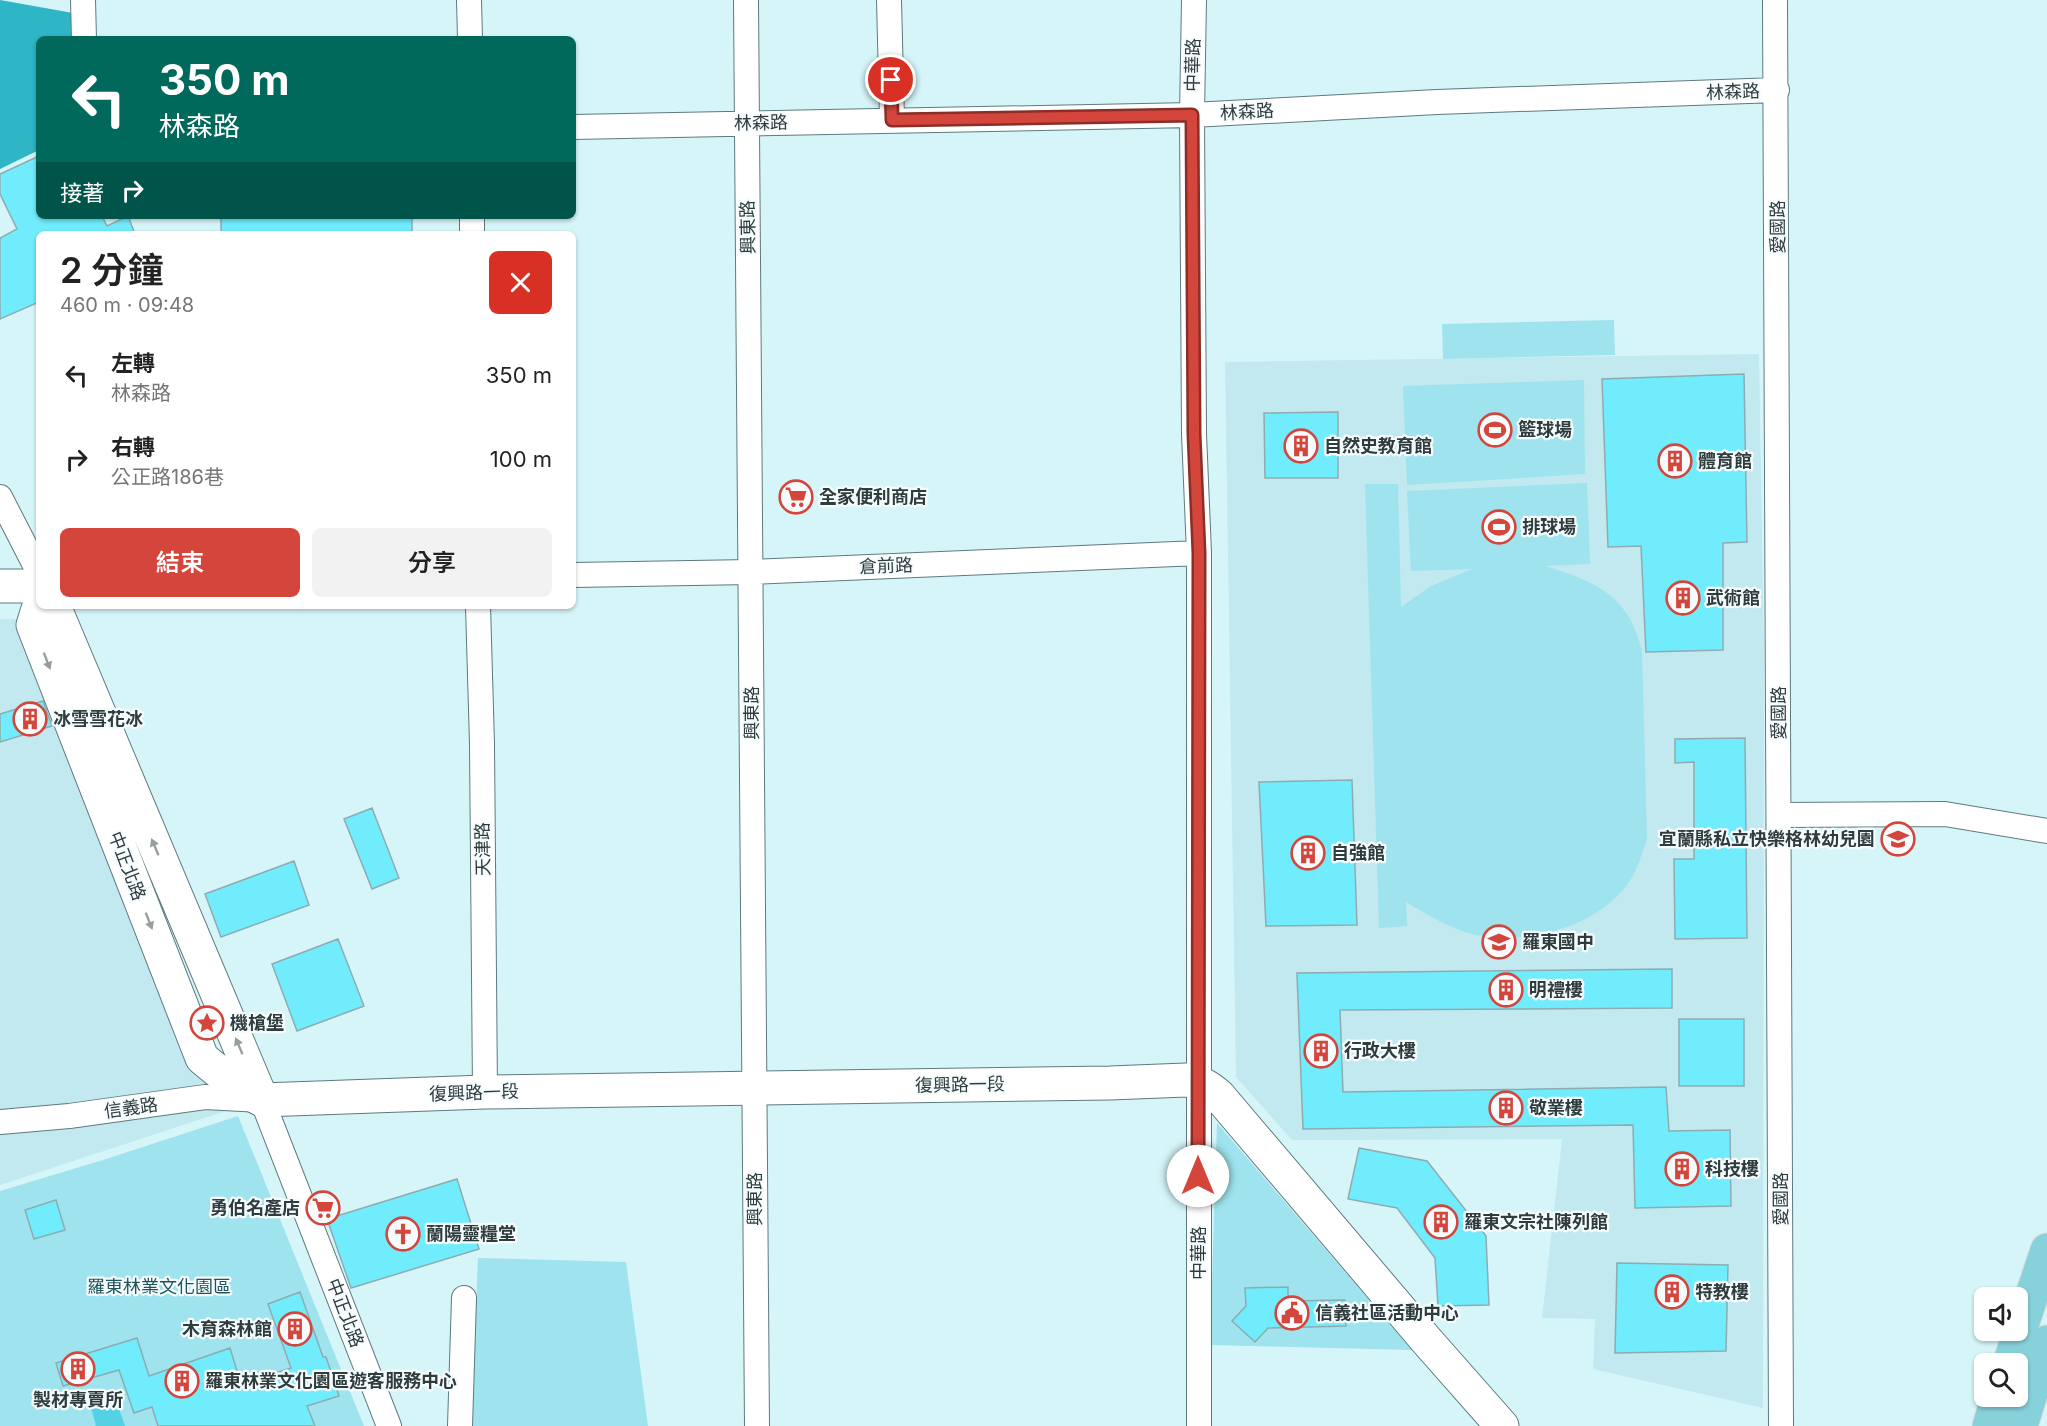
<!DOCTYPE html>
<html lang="zh-TW">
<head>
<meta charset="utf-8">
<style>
  :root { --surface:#fff; --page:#f2f2f2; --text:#222; --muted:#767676; --accent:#d4463c }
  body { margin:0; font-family:Inter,"Noto Sans TC",sans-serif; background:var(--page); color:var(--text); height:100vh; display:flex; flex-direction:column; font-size:22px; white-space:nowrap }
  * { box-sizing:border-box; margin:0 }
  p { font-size:20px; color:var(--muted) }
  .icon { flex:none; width:33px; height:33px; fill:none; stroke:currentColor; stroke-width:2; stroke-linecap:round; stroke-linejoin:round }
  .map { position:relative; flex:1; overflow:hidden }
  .details { position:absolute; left:36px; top:231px; width:540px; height:378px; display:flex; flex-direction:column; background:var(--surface); border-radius:9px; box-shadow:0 2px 4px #0004 }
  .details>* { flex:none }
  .banner { position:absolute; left:36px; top:36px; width:540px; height:183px; border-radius:9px; box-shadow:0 2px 4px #0004; background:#00695c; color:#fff; overflow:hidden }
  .fabs { position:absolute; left:1974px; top:1287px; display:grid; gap:12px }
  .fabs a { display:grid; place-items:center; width:54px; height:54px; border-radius:9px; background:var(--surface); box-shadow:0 2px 4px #0004; font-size:30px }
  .pin { position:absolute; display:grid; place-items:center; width:51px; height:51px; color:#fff; margin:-26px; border:3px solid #fff; border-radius:50%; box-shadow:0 2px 6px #0007 }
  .me { position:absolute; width:66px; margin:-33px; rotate:0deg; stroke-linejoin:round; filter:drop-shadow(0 0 4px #0008) }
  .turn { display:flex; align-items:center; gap:21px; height:126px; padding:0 24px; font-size:27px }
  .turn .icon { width:78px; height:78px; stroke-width:2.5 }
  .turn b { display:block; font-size:42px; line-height:51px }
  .then { display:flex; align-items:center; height:57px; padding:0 24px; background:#0003; gap:12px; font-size:22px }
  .round { display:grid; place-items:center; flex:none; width:63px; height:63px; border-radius:9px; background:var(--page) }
  .headline { display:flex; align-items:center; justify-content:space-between; height:102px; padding:0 24px }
  h1 { font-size:36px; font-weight:600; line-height:45px }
  .primary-button { display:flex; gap:12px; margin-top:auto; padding:12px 24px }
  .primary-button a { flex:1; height:69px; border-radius:9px; background:var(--accent); color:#fff; font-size:24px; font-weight:600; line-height:69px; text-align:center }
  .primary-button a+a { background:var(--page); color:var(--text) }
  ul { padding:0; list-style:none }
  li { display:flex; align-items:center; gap:18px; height:84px; padding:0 24px }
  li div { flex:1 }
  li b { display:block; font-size:22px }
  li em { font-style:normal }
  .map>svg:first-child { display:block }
  .built { fill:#c1e9ef }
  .green { fill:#9ee3ed }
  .forest { fill:#54d2e3 }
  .water { fill:#2eb5c6 }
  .building { fill:#71ecfd; stroke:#8eacb0; stroke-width:1.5 }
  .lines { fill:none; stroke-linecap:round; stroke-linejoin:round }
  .street-casing { stroke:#5e7a7e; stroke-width:26 }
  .secondary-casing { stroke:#5e7a7e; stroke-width:35 }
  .primary-casing { stroke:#dadcdc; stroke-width:35 }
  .street { stroke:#fff; stroke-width:24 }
  .secondary { stroke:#fff; stroke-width:33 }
  .primary { stroke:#87d1db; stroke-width:33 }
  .oneway { fill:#979e9e }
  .route-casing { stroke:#8a2e27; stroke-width:15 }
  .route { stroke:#d4463c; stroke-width:10 }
  .labels { text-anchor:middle; stroke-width:4.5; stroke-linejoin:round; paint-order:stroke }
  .street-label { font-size:18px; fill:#2f3c3e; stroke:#f6fcfd }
  .poi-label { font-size:18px; font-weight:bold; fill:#2f3c3e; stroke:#f6fcfd; text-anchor:start }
  .park-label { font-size:18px; fill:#1e545b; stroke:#f6fcfd }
</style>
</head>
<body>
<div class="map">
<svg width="2047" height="1426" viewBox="0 0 2047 1426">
  <rect width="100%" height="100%" fill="#d6f5f9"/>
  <path class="built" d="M 1759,354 L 1764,655 L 1763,1408 L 1593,1369 L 1595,1319 L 1542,1318 L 1562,1139 L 1292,1140 L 1236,1077 L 1225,362 Z
    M 0,619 L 16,619 L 95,832 L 193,1067 L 232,1109 L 0,1185 Z"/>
  <path class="green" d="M 1614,320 L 1615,355 L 1443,359 L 1442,324 Z
    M 1584,380 L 1585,474 L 1407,485 L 1403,386 Z
    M 1587,483 L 1590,564 L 1545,566 C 1596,582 1629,595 1642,651 L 1647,839 C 1642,853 1638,869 1629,882 C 1597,927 1530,945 1477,935 C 1452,930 1428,915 1406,902 L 1407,926 L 1379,928 L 1365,484 L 1398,484 L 1401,607 L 1431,586 L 1472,569 L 1411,571 L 1407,491 Z
    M 238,1116 L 364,1426 L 0,1426 L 0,1191 L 103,1160 Z
    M 1217,1123 L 1412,1350 L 1210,1345 Z
    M 478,1258 L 626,1262 L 648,1426 L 471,1426 Z"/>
  <path class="forest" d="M 116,1400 L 125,1426 L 94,1426 L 96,1425 L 91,1408 Z"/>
  <path class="water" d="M 0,0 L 73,13 L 72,39 L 39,39 L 39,150 L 0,169 Z"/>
  <path class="building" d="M 39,156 L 39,216 L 102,216 L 107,226 L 128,216 L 135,234 L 39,234 L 39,302 L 0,319 L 0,238 L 17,229 L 0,194 L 0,174 Z
    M 221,216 L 412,216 L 412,234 L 221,234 Z
    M 1744,374 L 1747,542 L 1723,543 L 1723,650 L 1646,652 L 1641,546 L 1608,547 L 1602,379 Z
    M 1338,412 L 1338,478 L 1265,478 L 1264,413 Z
    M 43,701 L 52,726 L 0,742 L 0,714 Z
    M 1745,738 L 1747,938 L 1675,939 L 1674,859 L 1694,859 L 1694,762 L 1675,763 L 1675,739 Z
    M 1352,780 L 1357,925 L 1266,926 L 1259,782 Z
    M 372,808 L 399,878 L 372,889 L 344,819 Z
    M 294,861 L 309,905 L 221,937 L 205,894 Z
    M 338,939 L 364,1006 L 297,1031 L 272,964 Z
    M 1672,969 L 1672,1008 L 1340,1010 L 1343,1092 L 1666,1087 L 1669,1131 L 1730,1130 L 1731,1206 L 1635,1208 L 1633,1125 L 1303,1129 L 1297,973 Z
    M 1679,1019 L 1744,1019 L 1744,1086 L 1679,1086 Z
    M 1359,1148 L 1427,1161 L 1486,1236 L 1489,1305 L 1438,1306 L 1435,1258 L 1397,1208 L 1348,1199 Z
    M 457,1179 L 479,1249 L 351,1288 L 327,1219 Z
    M 56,1200 L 65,1230 L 34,1239 L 25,1210 Z
    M 1617,1263 L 1728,1265 L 1726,1351 L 1615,1353 Z
    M 1288,1287 L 1288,1301 L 1345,1300 L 1346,1326 L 1268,1328 L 1255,1342 L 1232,1321 L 1246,1306 L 1245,1288 Z
    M 300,1292 L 323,1357 L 326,1357 L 339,1396 L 307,1406 L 315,1426 L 158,1426 L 152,1407 L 134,1413 L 119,1370 L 63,1386 L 56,1363 L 137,1338 L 149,1376 L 230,1348 L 241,1384 L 291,1368 L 268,1304 Z"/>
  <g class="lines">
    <g class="street-casing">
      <path id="street" d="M 83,0 L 84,39
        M 469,0 L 470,39
        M 746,0 L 757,1426
        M 889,0 L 892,120
        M 1194,0 L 1192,115 L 1194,434 L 1199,553 L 1199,1426
        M 1775,0 L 1781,1426
        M 573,127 L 1192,115 L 1437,102 L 1777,90
        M 472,216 L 472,234
        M 0,497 L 39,573
        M 573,575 L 751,572 L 1199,553
        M 478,606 L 482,744 L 485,1092
        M 1779,815 L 1945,814 L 2047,831
        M 0,1122 L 69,1116 L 205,1097 L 262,1100 L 389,1426
        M 460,1426 L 464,1298"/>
    </g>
    <g class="secondary-casing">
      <path id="secondary" d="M 0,586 L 39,586
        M 39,606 L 33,625 L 202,1058 L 236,1086 L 262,1100
        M 54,606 L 262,1100
        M 262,1100 L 485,1092 L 1110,1083 L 1186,1080 C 1200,1082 1208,1086 1219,1096 L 1427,1341 L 1502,1426"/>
    </g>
    <g class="primary-casing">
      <path id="primary" d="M 2009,1364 L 2047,1250
        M 1989,1426 L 1998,1396
        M 2021,1426 L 2047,1342"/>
    </g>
    <use href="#street" class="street"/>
    <use href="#secondary" class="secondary"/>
    <use href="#primary" class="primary"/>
  </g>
  <defs><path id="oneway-solid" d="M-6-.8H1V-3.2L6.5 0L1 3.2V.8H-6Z" transform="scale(1.5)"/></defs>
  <g class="oneway">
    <use href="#oneway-solid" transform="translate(47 661) rotate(69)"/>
    <use href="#oneway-solid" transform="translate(155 847) rotate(-113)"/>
    <use href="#oneway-solid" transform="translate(149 921) rotate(69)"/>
    <use href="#oneway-solid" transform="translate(239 1046) rotate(-113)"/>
  </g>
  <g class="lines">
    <g class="route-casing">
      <path id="route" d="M 891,80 L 892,120 L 1192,115 L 1194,434 L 1199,553 L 1198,1176"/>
    </g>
    <use href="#route" class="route"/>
  </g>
  <defs>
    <g id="stadium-ring" transform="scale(1.725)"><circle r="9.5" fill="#f6fcfd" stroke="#d4463c" stroke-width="1.5"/><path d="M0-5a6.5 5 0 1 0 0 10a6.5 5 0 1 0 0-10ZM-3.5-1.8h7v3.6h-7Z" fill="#d4463c"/></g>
    <g id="building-ring" transform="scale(1.725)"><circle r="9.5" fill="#f6fcfd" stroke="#d4463c" stroke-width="1.5"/><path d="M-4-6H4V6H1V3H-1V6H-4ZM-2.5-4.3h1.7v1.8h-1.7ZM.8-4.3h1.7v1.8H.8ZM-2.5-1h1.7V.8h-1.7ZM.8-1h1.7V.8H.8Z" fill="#d4463c"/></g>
    <g id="supermarket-ring" transform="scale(1.725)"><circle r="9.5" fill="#f6fcfd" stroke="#d4463c" stroke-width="1.5"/><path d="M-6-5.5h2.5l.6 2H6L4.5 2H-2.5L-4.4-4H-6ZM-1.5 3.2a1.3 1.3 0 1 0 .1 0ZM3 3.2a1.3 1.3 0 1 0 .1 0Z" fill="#d4463c"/></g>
    <g id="school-ring" transform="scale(1.725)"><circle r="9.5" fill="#f6fcfd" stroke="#d4463c" stroke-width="1.5"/><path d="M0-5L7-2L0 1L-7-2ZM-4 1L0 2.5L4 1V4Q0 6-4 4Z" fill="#d4463c"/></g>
    <g id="sight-ring" transform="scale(1.725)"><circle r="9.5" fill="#f6fcfd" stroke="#d4463c" stroke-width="1.5"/><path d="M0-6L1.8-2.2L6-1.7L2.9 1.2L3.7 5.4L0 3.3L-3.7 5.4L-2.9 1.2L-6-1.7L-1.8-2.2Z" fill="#d4463c"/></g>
    <g id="church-ring" transform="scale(1.725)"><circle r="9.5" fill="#f6fcfd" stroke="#d4463c" stroke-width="1.5"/><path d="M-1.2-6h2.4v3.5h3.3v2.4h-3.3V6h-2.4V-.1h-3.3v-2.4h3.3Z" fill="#d4463c"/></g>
    <g id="civic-ring" transform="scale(1.725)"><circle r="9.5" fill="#f6fcfd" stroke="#d4463c" stroke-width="1.5"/><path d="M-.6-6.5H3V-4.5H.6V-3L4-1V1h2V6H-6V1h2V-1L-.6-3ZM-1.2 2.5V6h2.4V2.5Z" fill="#d4463c"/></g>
  </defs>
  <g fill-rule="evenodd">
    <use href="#stadium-ring" x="1495" y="430"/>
    <use href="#building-ring" x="1301" y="446"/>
    <use href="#building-ring" x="1675" y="461"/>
    <use href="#supermarket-ring" x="796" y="497"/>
    <use href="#stadium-ring" x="1499" y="527"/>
    <use href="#building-ring" x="1683" y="598"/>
    <use href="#building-ring" x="30" y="719"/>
    <use href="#school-ring" x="1898" y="839"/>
    <use href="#building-ring" x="1308" y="853"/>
    <use href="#school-ring" x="1499" y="942"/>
    <use href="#building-ring" x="1506" y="990"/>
    <use href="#sight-ring" x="207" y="1023"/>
    <use href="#building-ring" x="1321" y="1051"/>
    <use href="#building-ring" x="1506" y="1108"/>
    <use href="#building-ring" x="1682" y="1169"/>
    <use href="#supermarket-ring" x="323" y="1208"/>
    <use href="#building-ring" x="1441" y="1222"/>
    <use href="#church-ring" x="403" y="1234"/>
    <use href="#building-ring" x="1672" y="1292"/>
    <use href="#civic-ring" x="1292" y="1313"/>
    <use href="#building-ring" x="295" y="1329"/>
    <use href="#building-ring" x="78" y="1369"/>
    <use href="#building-ring" x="182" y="1381"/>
  </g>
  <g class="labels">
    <g class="street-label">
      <text transform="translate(1193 65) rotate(-89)" y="6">中華路</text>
      <text transform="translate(1733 92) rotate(-2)" y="6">林森路</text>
      <text transform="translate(1247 112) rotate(-3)" y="6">林森路</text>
      <text transform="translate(761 123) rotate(-1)" y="6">林森路</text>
      <text transform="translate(748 227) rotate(-91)" y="6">興東路</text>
      <text transform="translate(1778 227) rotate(-90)" y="6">愛國路</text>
      <text transform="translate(886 566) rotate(-2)" y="6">倉前路</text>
      <text transform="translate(752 713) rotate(-90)" y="6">興東路</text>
      <text transform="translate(1779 713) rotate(-90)" y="6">愛國路</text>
      <text transform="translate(483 849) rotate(-91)" y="6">天津路</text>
      <text transform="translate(127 866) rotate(69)" y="6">中正北路</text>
      <text transform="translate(960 1085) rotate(-1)" y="6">復興路一段</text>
      <text transform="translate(474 1093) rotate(-2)" y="6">復興路一段</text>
      <text transform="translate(131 1108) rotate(-8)" y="6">信義路</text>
      <text transform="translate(755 1199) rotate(-90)" y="6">興東路</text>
      <text transform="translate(1781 1199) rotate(-90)" y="6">愛國路</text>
      <text transform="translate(1199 1253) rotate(-90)" y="6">中華路</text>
      <text transform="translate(345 1313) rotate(69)" y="6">中正北路</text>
    </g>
    <g class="poi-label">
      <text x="1518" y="436">籃球場</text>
      <text x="1324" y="452">自然史教育館</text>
      <text x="1698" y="467">體育館</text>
      <text x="819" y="503">全家便利商店</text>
      <text x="1522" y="533">排球場</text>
      <text x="1706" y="604">武術館</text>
      <text x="53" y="725">冰雪雪花冰</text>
      <text x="1875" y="845" text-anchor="end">宜蘭縣私立快樂格林幼兒園</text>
      <text x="1331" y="859">自強館</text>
      <text x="1522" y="948">羅東國中</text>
      <text x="1529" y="996">明禮樓</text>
      <text x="230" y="1029">機槍堡</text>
      <text x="1344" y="1057">行政大樓</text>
      <text x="1529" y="1114">敬業樓</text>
      <text x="1705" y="1175">科技樓</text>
      <text x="300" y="1214" text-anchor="end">勇伯名產店</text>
      <text x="1464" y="1228">羅東文宗社陳列館</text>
      <text x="426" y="1240">蘭陽靈糧堂</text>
      <text x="1695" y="1298">特教樓</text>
      <text x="1315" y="1319">信義社區活動中心</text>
      <text x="272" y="1335" text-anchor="end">木育森林館</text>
      <text x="205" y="1387">羅東林業文化園區遊客服務中心</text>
      <text x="78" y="1406" text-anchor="middle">製材專賣所</text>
    </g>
    <g class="park-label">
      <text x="159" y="1293">羅東林業文化園區</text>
    </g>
  </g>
</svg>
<div class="fabs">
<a><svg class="icon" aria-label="sound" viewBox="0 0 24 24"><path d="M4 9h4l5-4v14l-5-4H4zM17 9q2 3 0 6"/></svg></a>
<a><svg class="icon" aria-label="search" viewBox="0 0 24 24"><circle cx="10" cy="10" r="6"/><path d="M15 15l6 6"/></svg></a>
</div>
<div class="pin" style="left:891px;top:80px;background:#d93025"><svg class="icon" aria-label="arrive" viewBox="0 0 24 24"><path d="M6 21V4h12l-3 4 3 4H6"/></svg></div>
<svg class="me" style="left:1198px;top:1176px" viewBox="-20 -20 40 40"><circle r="19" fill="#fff"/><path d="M0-13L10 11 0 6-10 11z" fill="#d4463c"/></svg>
<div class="banner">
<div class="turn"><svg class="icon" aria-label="left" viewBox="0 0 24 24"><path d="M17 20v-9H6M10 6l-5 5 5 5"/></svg><div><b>350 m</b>林森路</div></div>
<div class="then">接著<svg class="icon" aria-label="right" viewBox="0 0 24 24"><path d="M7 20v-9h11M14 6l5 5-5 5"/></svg></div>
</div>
<section class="details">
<div class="headline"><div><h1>2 分鐘</h1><p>460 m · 09:48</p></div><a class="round" style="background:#d93025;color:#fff"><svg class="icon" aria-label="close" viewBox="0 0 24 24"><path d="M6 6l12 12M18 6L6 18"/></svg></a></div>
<ul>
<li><svg class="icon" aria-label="left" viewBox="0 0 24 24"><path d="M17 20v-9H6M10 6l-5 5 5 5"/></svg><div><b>左轉</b><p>林森路</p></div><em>350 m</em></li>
<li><svg class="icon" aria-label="right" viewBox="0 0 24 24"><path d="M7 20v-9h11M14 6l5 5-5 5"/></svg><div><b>右轉</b><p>公正路186巷</p></div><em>100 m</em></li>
</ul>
<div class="primary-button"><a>結束</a><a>分享</a></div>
</section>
</div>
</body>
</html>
